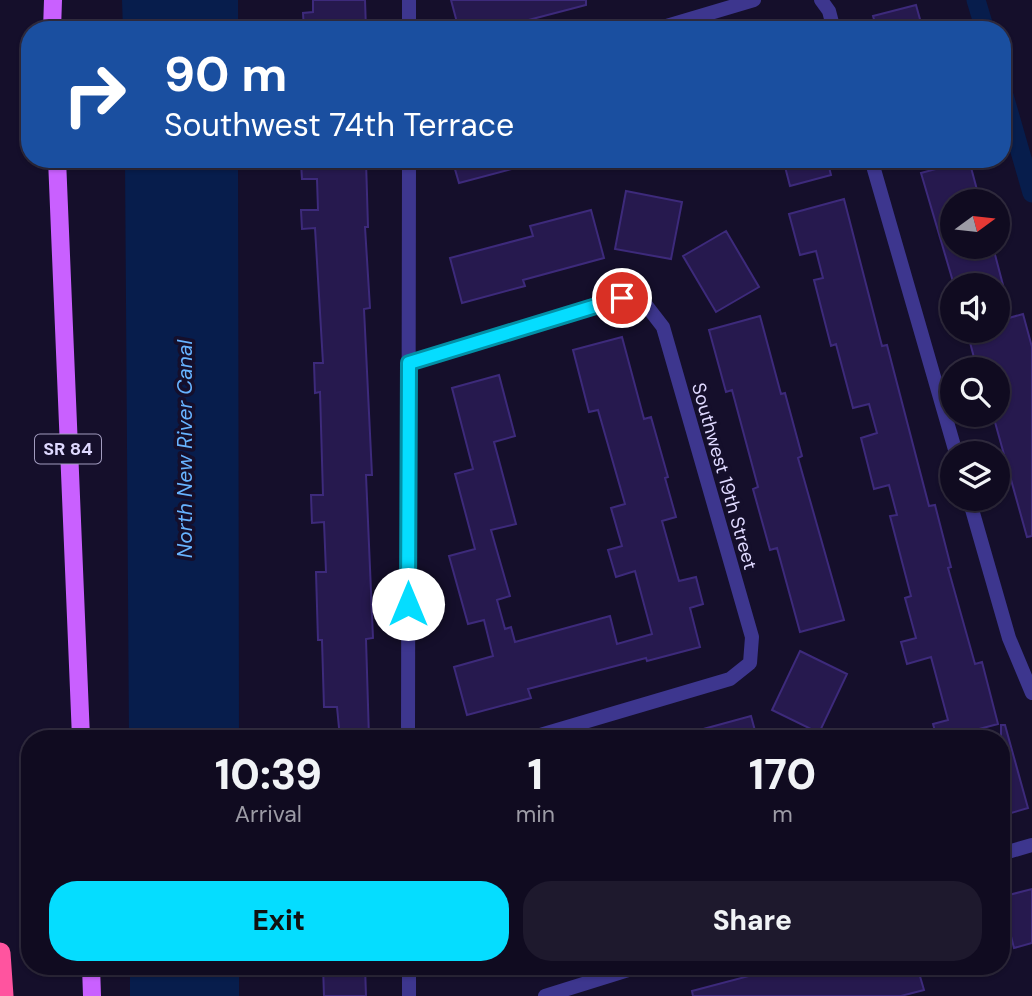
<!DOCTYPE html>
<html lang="en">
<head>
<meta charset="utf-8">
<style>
  :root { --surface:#100b20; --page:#1e192d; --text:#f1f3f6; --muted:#9c9ba5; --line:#302b3e; --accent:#05ddff }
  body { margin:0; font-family:"DM Sans",sans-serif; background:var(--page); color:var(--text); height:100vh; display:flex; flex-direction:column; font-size:26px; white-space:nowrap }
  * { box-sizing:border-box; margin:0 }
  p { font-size:23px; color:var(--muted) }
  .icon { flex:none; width:38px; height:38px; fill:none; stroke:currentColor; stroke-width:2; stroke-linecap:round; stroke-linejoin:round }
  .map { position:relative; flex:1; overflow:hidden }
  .panel { position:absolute; left:21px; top:730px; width:989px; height:245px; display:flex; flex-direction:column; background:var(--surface); border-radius:28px; box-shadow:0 2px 5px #0004,0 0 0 2px var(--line) }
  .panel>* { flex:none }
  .hud { position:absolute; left:21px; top:21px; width:990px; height:147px; border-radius:28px; box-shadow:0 2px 5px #0004,0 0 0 2px var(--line); background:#1a4fa0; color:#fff; overflow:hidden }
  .needle { width:46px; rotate:75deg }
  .tools { position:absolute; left:940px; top:189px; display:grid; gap:14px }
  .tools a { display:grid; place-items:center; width:70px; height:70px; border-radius:50%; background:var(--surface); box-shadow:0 2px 5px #0004,0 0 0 2px var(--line); font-size:35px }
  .pin { position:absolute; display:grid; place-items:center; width:60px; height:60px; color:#fff; margin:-30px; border:4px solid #fff; border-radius:50%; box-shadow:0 2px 7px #0007 }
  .me { position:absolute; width:77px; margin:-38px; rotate:0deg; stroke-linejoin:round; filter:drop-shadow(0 0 5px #0008) }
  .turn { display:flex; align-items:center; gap:24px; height:147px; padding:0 28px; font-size:32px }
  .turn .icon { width:91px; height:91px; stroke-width:2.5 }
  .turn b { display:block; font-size:49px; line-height:60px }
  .eta { display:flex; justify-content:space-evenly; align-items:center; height:119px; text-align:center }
  .eta b { font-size:42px; font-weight:800; line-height:49px }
  .button { display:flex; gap:14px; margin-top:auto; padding:14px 28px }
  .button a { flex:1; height:80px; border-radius:28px; background:var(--accent); color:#111; font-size:28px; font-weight:800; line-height:80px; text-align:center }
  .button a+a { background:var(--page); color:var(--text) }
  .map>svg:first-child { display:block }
  .water { fill:#071d4c }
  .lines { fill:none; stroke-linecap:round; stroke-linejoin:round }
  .canal { stroke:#071d4c; stroke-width:19 }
  .building { fill:#26194e; stroke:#3d2a7b; stroke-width:2 }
  .minor { stroke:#3d368e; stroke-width:14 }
  .primary { stroke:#c960ff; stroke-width:18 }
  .motorway { stroke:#ff549f; stroke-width:21 }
  .route-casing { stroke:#0390a6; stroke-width:18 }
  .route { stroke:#05ddff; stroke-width:12 }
  .labels { text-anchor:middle; stroke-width:7; stroke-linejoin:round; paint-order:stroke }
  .shield { fill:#150f2b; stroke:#a29cbf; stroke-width:2 }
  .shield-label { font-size:18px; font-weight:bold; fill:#dfd9ff }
  .street-label { font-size:19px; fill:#dfd9ff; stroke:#150f2b }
  .water-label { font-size:21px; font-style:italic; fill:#67b3ff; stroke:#150f2b }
</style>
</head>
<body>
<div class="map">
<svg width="1032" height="996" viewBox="0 0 1032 996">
  <rect width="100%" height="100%" fill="#150f2b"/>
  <path class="water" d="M 122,0 L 238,0 L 238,30 L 123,30 Z
    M 125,159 L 238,159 L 239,738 L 129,738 Z
    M 130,966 L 239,966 L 239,996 L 130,996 Z"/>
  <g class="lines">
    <path class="canal" d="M 976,0 L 985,30
      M 1003,92 L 1032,193"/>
  </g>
  <path class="building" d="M 313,0 L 365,0 L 366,30 L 304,30 L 303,13 L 313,12 Z
    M 451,0 L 586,0 L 586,5 L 517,23 L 518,26 L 503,30 L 459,30 Z
    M 916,5 L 923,30 L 877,30 L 873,16 Z
    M 452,159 L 530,159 L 531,164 L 459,183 Z
    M 783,159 L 827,159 L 831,175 L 790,186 Z
    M 969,160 L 980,201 L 952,201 L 952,247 L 993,247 L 1003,285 L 954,285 L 921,173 Z
    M 366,161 L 368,227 L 365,227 L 370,308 L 364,309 L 372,475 L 366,475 L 373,638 L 366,639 L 369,738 L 340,738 L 337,707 L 324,707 L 322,640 L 318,640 L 316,572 L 326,572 L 324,522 L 312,523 L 311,495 L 323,495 L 320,392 L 315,393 L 314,363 L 323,363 L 315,228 L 302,229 L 301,210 L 318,210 L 317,179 L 302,179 L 301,163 Z
    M 626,191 L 682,202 L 671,259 L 615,249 Z
    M 844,199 L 882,346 L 887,345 L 929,506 L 935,505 L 951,567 L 948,568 L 975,664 L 982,662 L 998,724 L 945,738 L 937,738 L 933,724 L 948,720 L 931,657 L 907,664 L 901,642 L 916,638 L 905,598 L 911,596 L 890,516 L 897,515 L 889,485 L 874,489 L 861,438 L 877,433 L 869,404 L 853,408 L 836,344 L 831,346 L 814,280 L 823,278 L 816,251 L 800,255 L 789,214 Z
    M 591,210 L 604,258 L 523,280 L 525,286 L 462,303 L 450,258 L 533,236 L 530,226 Z
    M 726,231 L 759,287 L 716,312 L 683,256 Z
    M 1023,314 L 1032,347 L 1032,536 L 1027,537 L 993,415 L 998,415 L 998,369 L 977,369 L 967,331 L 998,331 L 998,321 Z
    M 760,316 L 781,394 L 785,393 L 802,456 L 798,458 L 844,620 L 800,632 L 777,548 L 770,550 L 753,489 L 758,487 L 732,390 L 726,392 L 709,330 Z
    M 622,337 L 644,419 L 651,417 L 668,477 L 665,478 L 676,517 L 662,521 L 679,581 L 696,577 L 703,604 L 690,608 L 700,647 L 647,661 L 646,658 L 528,689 L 531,698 L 467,715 L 454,667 L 493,656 L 484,620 L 468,624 L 449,556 L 475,549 L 455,474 L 473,469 L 452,388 L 499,375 L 515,436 L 494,442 L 516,524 L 491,530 L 510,596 L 497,600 L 505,629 L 511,627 L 515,642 L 610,616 L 617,644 L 652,634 L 635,571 L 616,577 L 608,550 L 622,546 L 611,508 L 625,504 L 598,410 L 589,412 L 573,350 Z
    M 800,651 L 847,674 L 819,733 L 772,710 Z
    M 751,716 L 757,738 L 686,738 L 685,734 Z
    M 1001,725 L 1005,725 L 1028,808 L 1001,816 Z
    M 1032,889 L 1032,943 L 1014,948 L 1001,897 Z
    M 323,966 L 365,966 L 366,996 L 324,996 Z
    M 766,966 L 917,966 L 924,990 L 901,996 L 693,996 L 692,991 L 768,971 Z"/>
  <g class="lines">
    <path class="minor" d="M 409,0 L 409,30
      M 821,0 L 829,11 L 834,30
      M 653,30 L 754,0
      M 871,159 L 956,453
      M 409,363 L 622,298 L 646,305 L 663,327 L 752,637 L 750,663 L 730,679 L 530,738
      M 969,499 L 1009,638 L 1032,693
      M 408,738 L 409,159
      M 1001,854 L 1032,845
      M 409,966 L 409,996
      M 545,996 L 641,966"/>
    <path class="primary" d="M 52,30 L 53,0
      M 57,159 L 81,738
      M 91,966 L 92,996"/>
    <path class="motorway" d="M 0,953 L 3,996"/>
  </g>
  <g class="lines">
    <g class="route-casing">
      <path id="route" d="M 408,604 L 409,363 L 622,298"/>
    </g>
    <use href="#route" class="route"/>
  </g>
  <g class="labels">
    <rect class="shield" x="35" y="434.5" width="66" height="29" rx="5"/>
    <g class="shield-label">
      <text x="68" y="455">SR 84</text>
    </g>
    <g class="street-label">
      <text transform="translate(725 476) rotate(74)" y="7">Southwest 19th Street</text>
    </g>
    <g class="water-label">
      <text transform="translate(185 449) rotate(-90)" y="7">North New River Canal</text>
    </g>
  </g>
</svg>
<div class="tools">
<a><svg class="needle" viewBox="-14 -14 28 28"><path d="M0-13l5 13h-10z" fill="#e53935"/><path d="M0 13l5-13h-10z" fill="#9c9ba5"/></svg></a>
<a><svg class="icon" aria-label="sound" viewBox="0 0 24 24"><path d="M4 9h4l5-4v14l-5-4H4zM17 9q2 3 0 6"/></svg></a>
<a><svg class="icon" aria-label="search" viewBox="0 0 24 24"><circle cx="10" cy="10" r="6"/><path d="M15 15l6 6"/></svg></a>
<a><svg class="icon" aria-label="layers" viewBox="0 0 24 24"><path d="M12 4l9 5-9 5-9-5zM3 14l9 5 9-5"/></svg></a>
</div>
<div class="pin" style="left:622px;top:298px;background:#d93025"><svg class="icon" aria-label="arrive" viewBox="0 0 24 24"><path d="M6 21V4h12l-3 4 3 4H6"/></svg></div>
<svg class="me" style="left:408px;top:604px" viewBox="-20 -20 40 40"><circle r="19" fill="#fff"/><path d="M0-13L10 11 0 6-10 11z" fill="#05ddff"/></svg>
<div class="hud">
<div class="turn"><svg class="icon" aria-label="right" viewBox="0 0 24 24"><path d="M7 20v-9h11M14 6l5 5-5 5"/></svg><div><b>90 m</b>Southwest 74th Terrace</div></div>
</div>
<section class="panel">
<div class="eta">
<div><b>10:39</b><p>Arrival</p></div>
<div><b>1</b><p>min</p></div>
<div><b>170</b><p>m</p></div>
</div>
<div class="button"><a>Exit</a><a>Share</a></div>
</section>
</div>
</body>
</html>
